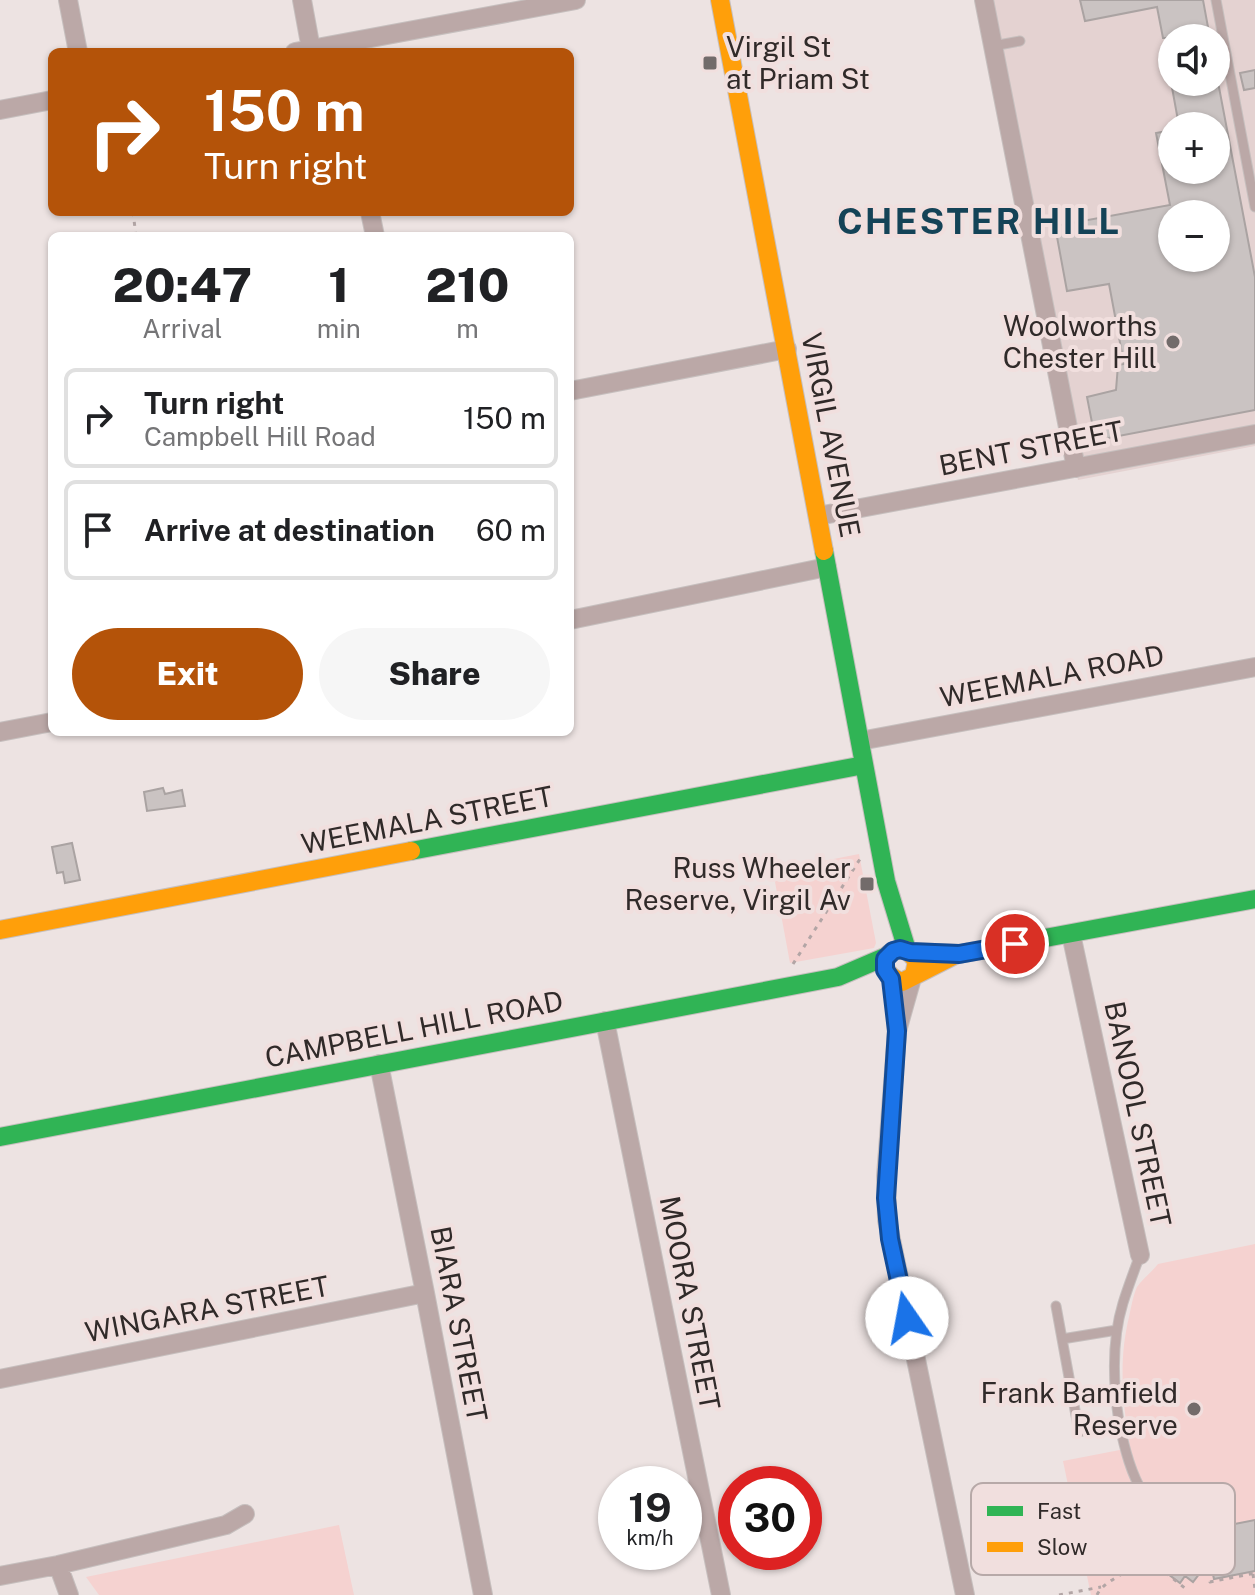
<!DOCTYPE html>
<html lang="en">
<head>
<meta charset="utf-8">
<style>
  :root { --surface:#fff; --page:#f6f6f6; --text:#202124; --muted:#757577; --line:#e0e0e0; --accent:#b45309 }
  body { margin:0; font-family:"Public Sans",sans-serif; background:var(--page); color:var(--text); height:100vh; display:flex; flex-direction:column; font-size:30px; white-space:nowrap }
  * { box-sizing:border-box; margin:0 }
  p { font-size:26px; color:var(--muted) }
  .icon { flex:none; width:44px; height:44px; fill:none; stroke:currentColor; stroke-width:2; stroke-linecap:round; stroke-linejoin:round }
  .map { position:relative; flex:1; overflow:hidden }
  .sheet { position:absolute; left:48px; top:232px; width:526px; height:504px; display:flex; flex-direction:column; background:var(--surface); border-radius:12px; box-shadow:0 2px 6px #0004 }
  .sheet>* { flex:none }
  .guide { position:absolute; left:48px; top:48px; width:526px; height:168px; border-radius:12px; box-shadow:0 2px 6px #0004; background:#b45309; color:#fff; overflow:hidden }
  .fabs { position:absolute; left:1158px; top:24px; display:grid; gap:16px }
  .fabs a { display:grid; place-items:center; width:72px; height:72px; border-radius:50%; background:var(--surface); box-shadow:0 2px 6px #0004; font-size:40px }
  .speed { position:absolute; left:598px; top:1466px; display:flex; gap:16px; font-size:40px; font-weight:700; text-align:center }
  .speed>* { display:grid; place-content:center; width:104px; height:104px; border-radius:50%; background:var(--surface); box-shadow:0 2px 6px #0004; line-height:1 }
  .speed small { font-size:20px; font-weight:400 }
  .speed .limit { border:12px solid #d22; background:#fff; color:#111 }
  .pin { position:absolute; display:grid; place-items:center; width:68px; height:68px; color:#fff; margin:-34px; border:4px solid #fff; border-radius:50%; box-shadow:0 2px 8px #0007 }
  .me { position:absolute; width:88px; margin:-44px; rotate:348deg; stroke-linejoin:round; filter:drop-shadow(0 0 6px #0008) }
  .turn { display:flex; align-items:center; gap:28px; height:168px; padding:0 24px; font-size:36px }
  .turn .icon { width:104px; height:104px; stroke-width:2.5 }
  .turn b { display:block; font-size:56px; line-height:68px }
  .eta { display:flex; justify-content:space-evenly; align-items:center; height:136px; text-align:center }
  .eta b { font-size:48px; font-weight:800; line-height:56px }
  .primary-button { display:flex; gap:16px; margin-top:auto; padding:16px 24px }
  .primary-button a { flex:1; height:92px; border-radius:48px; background:var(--accent); color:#fff; font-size:32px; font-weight:800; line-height:92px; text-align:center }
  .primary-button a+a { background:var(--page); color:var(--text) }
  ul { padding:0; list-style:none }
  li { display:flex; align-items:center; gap:24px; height:100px; margin:0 16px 12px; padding:0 8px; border:4px solid var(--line); border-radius:12px }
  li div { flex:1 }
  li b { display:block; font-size:30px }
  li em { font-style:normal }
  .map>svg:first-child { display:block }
  .built { fill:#e4d2d1; fill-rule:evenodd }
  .green { fill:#f5d2d0 }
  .building { fill:#cac3c2; stroke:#aaa3a2; stroke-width:2; fill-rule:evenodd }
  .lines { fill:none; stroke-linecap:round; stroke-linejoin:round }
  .lane-casing { stroke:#c6bfbe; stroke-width:11 }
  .street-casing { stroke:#c6bfbe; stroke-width:20 }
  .fast-casing { stroke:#c6bfbe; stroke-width:20 }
  .slow-casing { stroke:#c6bfbe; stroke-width:20 }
  .path { stroke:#b2a5a5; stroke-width:3; stroke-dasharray:4 6; stroke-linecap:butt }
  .lane { stroke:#bba8a7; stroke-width:9 }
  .street { stroke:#bba8a7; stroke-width:18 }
  .fast { stroke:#30b455; stroke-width:18 }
  .slow { stroke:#ff9f0a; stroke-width:18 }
  .route-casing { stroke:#114b97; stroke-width:20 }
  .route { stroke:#1a73e8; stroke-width:14 }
  .poi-dot { fill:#726b6a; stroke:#f1dfde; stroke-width:3 }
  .labels { text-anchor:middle; stroke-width:8; stroke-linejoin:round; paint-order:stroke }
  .poi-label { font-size:28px; fill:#302a29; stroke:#f1dfde; text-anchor:end }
  .street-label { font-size:28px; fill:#302a29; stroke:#f1dfde }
  .district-label { font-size:36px; font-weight:bold; letter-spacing:2px; fill:#144357; stroke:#f1dfde }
  .key { fill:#f1dfde; stroke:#b7a9a8; stroke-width:2 }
  .key-label { font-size:22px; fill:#302a29 }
</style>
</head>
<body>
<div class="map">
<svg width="1255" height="1595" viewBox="0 0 1255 1595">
  <rect width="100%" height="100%" fill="#ede3e2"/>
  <path class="built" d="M 985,0 L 1255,0 L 1255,446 L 1078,480 ZM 1172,38 L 1216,38 L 1216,82 L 1172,82 ZM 1172,126 L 1216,126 L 1216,170 L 1172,170 ZM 1172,214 L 1216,214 L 1216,258 L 1172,258 Z"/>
  <path class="green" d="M 859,854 L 876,943 L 874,948 L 790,963 L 773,871 Z
    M 1255,1244 L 1255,1595 L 1091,1595 L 1063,1461 L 1130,1448 C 1123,1404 1118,1362 1129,1317 C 1131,1308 1133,1296 1137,1287 C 1142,1279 1152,1272 1158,1264 Z
    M 339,1525 L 354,1595 L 99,1595 L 86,1577 Z"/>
  <path class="building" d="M 1080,0 L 1203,0 L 1210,38 L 1163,38 L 1157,7 L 1085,21 Z
    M 1255,70 L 1255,88 L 1244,90 L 1240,73 Z
    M 1171,82 L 1218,82 L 1255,277 L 1255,410 L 1103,439 L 1094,433 L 1087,397 L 1116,390 L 1118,365 L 1124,364 L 1109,284 L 1067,291 L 1055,226 L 1170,205 L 1156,133 L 1172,130 L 1172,170 L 1216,170 L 1216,126 L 1179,126 ZM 1172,214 L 1216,214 L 1216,258 L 1172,258 Z
    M 163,788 L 165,794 L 182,790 L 185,806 L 147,811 L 144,792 Z
    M 72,843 L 80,880 L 65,883 L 63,872 L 57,873 L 52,847 Z
    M 1255,1520 L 1255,1571 L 1214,1579 L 1207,1547 L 1210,1540 L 1205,1534 L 1204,1530 Z
    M 1160,1540 L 1166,1544 L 1167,1542 L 1203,1569 L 1193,1582 L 1185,1576 L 1180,1583 L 1152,1562 L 1157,1555 L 1151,1551 Z"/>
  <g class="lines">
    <g class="lane-casing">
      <path id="lane" d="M 1216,0 L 1255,207
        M 993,46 L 1020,41
        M 1056,1306 L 1079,1432 L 1119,1422 C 1113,1383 1111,1342 1123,1303 C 1128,1287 1134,1271 1140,1255
        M 1062,1339 L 1117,1330
        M 1119,1422 C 1131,1480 1145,1517 1203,1541
        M 1142,1552 L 1151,1525 L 1149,1502"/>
    </g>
    <g class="street-casing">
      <path id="street" d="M 68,0 L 78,52
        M 302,0 L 311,49
        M 984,0 L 1076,468
        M 295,52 L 576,0
        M 0,110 L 52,100
        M 370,212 L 375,236
        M 570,391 L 787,349
        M 818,516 L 1255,434
        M 570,620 L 827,567
        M 0,732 L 52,722
        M 860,741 L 1255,667
        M 1071,934 L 1140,1255
        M 912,978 L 897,1031 L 886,1176 L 887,1220 L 965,1595
        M 605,1021 L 721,1595
        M 379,1064 L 425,1293 L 483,1595
        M 0,1379 L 425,1293
        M 58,1565 L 69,1595
        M 0,1576 L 58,1565 L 226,1525 L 245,1514"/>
    </g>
    <g class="fast-casing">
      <path id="fast" d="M 824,551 L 886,881 L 907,950
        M 411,851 L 864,765
        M 910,952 L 959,954 L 1255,899
        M 0,1137 L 838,977 L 887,956"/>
    </g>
    <g class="slow-casing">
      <path id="slow" d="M 720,0 L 824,551
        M 0,930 L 411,851
        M 914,975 L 917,961 L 907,950 C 883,946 874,972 902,982 L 955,955"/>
    </g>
    <path class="path" d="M 133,212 L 136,236
      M 793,964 L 860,859
      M 1205,1552 L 1210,1582 L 1255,1573
      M 1150,1560 L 1186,1589
      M 1198,1565 L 1209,1575
      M 1253,1574 L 1255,1589
      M 1059,1595 L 1101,1587
      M 1097,1595 C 1104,1580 1125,1576 1136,1562"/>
    <use href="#lane" class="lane"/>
    <use href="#street" class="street"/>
    <use href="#fast" class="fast"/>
    <use href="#slow" class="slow"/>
  </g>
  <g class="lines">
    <g class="route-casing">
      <path id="route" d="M 907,1318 L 890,1239 L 886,1198 L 897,1031 L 891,979 L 885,970 L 885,959 L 893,951 L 900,949 L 910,952 L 959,954 L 1015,944"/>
    </g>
    <use href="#route" class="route"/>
  </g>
  <g class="poi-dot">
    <rect x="702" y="55" width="16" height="16" rx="4"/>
    <circle cx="1173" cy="342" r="8"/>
    <rect x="859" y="876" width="16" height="16" rx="4"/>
    <circle cx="1194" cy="1409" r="8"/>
  </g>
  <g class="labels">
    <g class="poi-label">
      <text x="726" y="57" text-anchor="start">Virgil St<tspan x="726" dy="32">at Priam St</tspan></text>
      <text x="1157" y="336">Woolworths<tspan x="1157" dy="32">Chester Hill</tspan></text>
      <text x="851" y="878">Russ Wheeler<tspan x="851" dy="32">Reserve, Virgil Av</tspan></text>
      <text x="1178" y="1403">Frank Bamfield<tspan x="1178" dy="32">Reserve</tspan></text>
    </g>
    <g class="street-label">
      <text transform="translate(831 435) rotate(79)" y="10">VIRGIL AVENUE</text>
      <text transform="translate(1031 448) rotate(-11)" y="10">BENT STREET</text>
      <text transform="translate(1052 676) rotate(-11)" y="10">WEEMALA ROAD</text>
      <text transform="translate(427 820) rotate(-11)" y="10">WEEMALA STREET</text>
      <text transform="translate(414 1029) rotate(-11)" y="10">CAMPBELL HILL ROAD</text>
      <text transform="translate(1138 1114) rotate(78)" y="10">BANOOL STREET</text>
      <text transform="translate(690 1303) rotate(79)" y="10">MOORA STREET</text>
      <text transform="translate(207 1309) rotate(-11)" y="10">WINGARA STREET</text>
      <text transform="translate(459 1324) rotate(79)" y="10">BIARA STREET</text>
    </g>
    <g class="district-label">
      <text x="979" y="234">CHESTER HILL</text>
    </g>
  </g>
  <rect x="971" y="1483" width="264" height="92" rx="12" class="key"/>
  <rect x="987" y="1506" width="36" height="10" fill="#30b455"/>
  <rect x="987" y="1542" width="36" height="10" fill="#ff9f0a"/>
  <g class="key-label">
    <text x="1037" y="1519">Fast</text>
    <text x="1037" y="1555">Slow</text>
  </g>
</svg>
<div class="fabs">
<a><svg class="icon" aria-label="sound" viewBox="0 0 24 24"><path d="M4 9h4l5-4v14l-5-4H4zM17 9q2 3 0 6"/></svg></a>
<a>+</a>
<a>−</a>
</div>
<div class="speed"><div>19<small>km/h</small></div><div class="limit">30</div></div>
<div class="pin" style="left:1015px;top:944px;background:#d93025"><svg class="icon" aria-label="arrive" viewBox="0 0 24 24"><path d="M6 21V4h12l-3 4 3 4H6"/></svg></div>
<svg class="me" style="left:907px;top:1318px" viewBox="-20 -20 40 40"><circle r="19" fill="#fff"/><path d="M0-13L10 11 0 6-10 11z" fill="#1a73e8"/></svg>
<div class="guide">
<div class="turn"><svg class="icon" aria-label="right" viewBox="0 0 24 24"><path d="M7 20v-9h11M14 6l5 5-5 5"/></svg><div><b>150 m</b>Turn right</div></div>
</div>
<section class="sheet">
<div class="eta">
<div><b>20:47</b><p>Arrival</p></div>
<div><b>1</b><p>min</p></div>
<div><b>210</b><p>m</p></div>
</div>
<ul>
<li><svg class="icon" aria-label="right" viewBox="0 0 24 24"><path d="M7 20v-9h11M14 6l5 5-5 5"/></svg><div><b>Turn right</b><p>Campbell Hill Road</p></div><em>150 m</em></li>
<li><svg class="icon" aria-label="arrive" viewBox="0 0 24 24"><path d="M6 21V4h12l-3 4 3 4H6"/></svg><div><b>Arrive at destination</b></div><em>60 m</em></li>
</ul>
<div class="primary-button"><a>Exit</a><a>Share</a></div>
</section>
</div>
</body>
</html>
